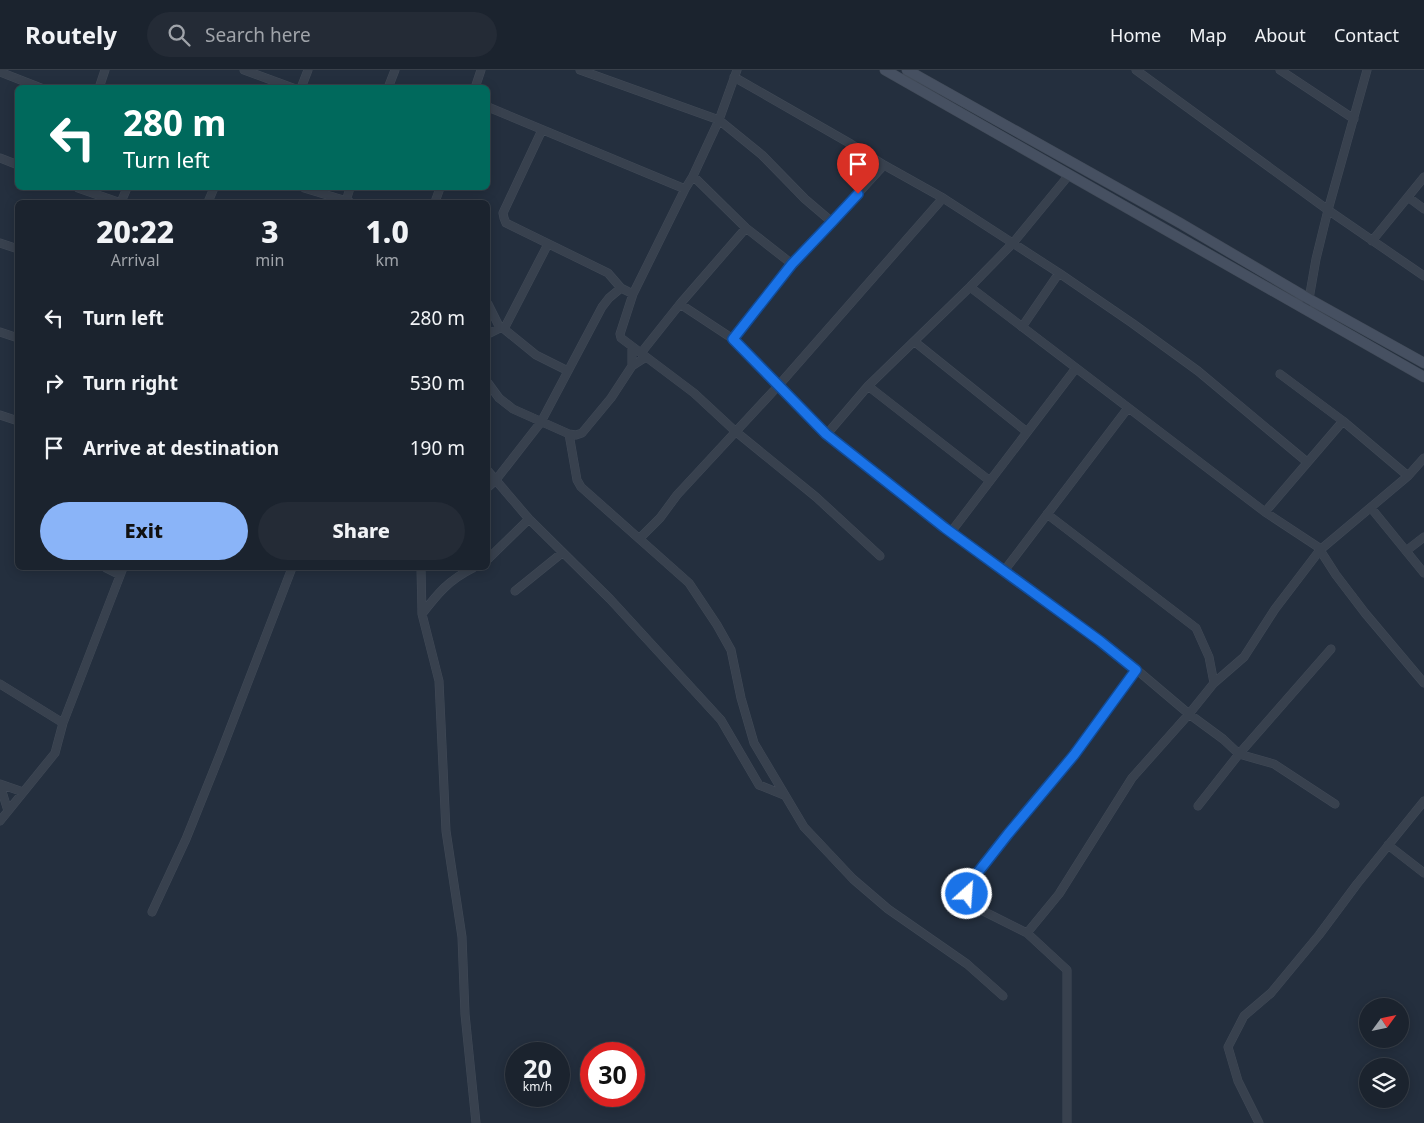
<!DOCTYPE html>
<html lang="en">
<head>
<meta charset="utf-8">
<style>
  :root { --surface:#1b232e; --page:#242b36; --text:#f1f3f6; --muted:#a0a4aa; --line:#39404a; --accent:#8ab4f8 }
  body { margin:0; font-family:"Noto Sans",sans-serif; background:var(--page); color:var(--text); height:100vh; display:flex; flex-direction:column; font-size:19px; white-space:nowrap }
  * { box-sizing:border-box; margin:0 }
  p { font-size:16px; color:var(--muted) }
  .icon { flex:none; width:28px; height:28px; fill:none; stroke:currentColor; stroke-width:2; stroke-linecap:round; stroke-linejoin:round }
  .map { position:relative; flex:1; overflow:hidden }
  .drawer { position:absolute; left:15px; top:130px; width:475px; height:370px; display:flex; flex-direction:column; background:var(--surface); border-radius:8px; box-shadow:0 2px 12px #0003,0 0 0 1px var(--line) }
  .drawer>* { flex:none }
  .banner { position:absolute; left:15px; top:15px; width:475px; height:105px; border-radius:8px; box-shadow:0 2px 12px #0003,0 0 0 1px var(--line); background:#00695c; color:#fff; overflow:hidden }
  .needle { width:32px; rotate:57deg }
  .buttons { position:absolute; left:1359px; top:928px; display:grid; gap:10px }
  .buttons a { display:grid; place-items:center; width:50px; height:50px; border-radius:50%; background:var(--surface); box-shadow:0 2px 12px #0003,0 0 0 1px var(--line); font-size:25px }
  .speed { position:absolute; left:505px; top:972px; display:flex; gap:10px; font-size:25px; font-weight:700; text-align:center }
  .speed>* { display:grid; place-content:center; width:65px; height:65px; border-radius:50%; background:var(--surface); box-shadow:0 2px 12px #0003,0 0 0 1px var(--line); line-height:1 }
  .speed small { font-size:12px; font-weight:400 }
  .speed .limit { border:8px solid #d22; background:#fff; color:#111 }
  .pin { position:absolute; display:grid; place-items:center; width:42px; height:42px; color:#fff; margin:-51px -21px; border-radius:50% 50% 50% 0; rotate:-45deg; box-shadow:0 0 5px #0007 }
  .pin .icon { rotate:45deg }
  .me { position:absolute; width:55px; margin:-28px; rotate:26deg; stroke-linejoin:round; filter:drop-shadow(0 0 4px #0008) }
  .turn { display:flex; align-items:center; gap:18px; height:105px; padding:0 25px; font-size:22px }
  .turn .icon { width:65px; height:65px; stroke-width:2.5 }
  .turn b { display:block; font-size:35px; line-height:42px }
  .eta { display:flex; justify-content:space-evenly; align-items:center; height:85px; text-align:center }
  .eta b { font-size:30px; font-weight:800; line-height:35px }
  .action { display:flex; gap:10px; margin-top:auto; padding:10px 25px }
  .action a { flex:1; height:58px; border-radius:30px; background:var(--accent); color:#111; font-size:20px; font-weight:800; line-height:58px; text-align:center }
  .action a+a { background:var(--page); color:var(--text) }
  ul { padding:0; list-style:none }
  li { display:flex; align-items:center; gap:15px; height:65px; padding:0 25px }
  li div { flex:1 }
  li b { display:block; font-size:19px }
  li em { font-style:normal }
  header { display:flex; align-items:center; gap:30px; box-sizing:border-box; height:70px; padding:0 25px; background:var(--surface); border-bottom:1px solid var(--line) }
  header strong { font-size:24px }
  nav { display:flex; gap:28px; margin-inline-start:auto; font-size:18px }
  .search { width:350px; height:45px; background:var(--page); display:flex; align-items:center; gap:12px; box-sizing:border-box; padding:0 18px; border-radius:28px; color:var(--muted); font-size:19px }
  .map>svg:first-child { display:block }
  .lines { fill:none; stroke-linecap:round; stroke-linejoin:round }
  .street-casing { stroke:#414a57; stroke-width:9 }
  .secondary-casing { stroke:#414a57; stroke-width:11 }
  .street { stroke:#38414e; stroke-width:8 }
  .secondary { stroke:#465061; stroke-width:10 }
  .route-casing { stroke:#114b97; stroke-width:12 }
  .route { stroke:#1a73e8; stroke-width:9 }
</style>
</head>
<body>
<header>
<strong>Routely</strong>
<div class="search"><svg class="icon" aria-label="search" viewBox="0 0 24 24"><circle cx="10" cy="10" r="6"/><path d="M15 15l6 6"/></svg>Search here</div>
<nav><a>Home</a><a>Map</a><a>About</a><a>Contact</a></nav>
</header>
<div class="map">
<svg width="1424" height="1053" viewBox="0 0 1424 1053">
  <rect width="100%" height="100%" fill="#242f3e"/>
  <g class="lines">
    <g class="street-casing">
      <path id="street" d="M 244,0 L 293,18
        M 580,0 L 719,50 L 762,85 L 805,129 L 832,152
        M 737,0 L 719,50 L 693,106 L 685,119 L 633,224 L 620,264 L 621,268 L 694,323 L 735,361 L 816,427 L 880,486
        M 1136,0 L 1328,140 L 1424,206
        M 1280,0 L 1354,49
        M 0,2 L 41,18
        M 734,7 L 851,74 L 884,95 L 943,128 L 1059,203 L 1132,253 L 1198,301 L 1307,392
        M 99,18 L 105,0
        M 301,18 L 308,0
        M 388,18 L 395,0
        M 475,18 L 481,0
        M 488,37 L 685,119
        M 542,60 L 503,143 L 504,148 L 506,153 L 608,203 L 621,218 L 633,224
        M 0,88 L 18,95
        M 693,106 L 746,158 L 792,194
        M 78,118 L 118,132
        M 304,118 L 350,132
        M 1408,127 L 1424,139
        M 346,131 L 350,118
        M 121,132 L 127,118
        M 208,132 L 214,118
        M 435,132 L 440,118
        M 1372,171 L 1424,107
        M 0,173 L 18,179
        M 970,217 L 1265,442 L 1318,477 L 1336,505 L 1365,543 L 1424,613
        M 488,234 L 500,258 L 504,259 L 536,285 L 568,301
        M 680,234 L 733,269 L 827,364 L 945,458 L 1100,571 L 1137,600 L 1189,644 L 1223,669 L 1239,684 L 1274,694 L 1335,734
        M 1303,239 L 1309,229 L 1316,189 L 1328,140 L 1367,0
        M 1022,257 L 1059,203
        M 504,259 L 548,174
        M 0,262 L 18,268
        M 488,264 L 500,258
        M 733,269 L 792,194 L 832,152 L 884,95
        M 915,272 L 1027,362
        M 641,283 L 680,234 L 746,158
        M 632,296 L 632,277
        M 1280,304 L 1343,351 L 1408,406
        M 488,313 L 499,328 L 513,339 L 569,364 L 576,365 L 582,363 L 611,328 L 632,296 L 646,287
        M 868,316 L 990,411
        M 0,345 L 18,351
        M 569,364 L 577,410 L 581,417 L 689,513 L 717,555 L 731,580 L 741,628 L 754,673 L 804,757 L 853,809 L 888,839 L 967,894 L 1003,926
        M 827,364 L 868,316 L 970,217 L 1013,173 L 1069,105
        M 488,401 L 529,449 L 610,529 L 721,650 L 759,715 L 784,725
        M 488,417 L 495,411 L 541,352 L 602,237 L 609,228 L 621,218
        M 1371,438 L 1424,503
        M 1265,442 L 1343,351
        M 1047,444 L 1196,558 L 1209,587 L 1214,613
        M 951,462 L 1076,298
        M 640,468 L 660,448 L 677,425 L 779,315 L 943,128
        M 1406,481 L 1424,467
        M 488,489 L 529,449
        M 106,498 L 120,505
        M 421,498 L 422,544 L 439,611 L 446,761 L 462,867 L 465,944 L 476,1053
        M 1004,501 L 1128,338
        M 515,521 L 562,483
        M 422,544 C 438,523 449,510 473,498
        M 0,614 L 63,653
        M 0,714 L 23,722
        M 0,715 L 8,741
        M 1198,736 L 1239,684 L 1331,579
        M 0,751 L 55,683 L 63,653 L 123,498
        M 1388,775 L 1424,803
        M 152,842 L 186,769 L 221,682 L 292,498
        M 1027,863 L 1059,824 L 1132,708 L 1189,644 L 1214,613 L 1244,587 L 1275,539 L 1320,480 L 1408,406 L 1424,388
        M 1067,1053 L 1067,900 L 1027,863 L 973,836 L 967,824 L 968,815 L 1008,764 L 1074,685 L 1137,600
        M 1259,1053 L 1238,1011 L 1228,977 L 1244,946 L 1271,923 L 1319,865 L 1357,814 L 1424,731"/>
    </g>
    <g class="secondary-casing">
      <path id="secondary" d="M 885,0 L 1424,307
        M 907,0 L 1180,153 L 1309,229 L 1424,293"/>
    </g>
    <use href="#street" class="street"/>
    <use href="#secondary" class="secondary"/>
  </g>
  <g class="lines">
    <g class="route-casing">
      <path id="route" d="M 858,124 L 832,152 L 792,194 L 733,269 L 826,364 L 945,458 L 1100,571 L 1136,600 L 1074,685 L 1008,764 L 968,815 L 967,824"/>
    </g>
    <use href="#route" class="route"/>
  </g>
</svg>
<div class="buttons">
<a><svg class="needle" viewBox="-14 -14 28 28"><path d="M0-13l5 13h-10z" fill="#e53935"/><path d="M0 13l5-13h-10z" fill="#a0a4aa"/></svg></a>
<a><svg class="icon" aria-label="layers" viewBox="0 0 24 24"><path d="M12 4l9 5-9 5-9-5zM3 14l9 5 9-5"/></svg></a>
</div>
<div class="speed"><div>20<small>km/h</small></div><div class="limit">30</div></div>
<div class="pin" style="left:858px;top:124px;background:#d93025"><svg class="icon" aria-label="arrive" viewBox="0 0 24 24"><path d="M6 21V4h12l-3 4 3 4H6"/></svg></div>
<svg class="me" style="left:967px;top:824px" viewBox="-20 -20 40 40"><circle r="17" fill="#1a73e8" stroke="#fff" stroke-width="3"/><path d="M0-11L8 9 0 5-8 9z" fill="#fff"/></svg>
<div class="banner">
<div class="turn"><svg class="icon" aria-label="left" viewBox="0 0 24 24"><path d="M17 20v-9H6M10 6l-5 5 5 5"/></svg><div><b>280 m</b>Turn left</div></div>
</div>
<section class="drawer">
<div class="eta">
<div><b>20:22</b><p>Arrival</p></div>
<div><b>3</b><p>min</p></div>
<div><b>1.0</b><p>km</p></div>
</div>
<ul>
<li><svg class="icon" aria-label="left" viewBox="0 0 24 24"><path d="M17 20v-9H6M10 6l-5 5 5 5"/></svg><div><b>Turn left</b></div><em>280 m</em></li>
<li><svg class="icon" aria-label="right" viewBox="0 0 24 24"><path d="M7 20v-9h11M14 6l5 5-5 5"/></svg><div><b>Turn right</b></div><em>530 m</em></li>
<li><svg class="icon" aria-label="arrive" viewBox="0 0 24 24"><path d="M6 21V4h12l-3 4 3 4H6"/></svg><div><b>Arrive at destination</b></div><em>190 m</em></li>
</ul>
<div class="action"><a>Exit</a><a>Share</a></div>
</section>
</div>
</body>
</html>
